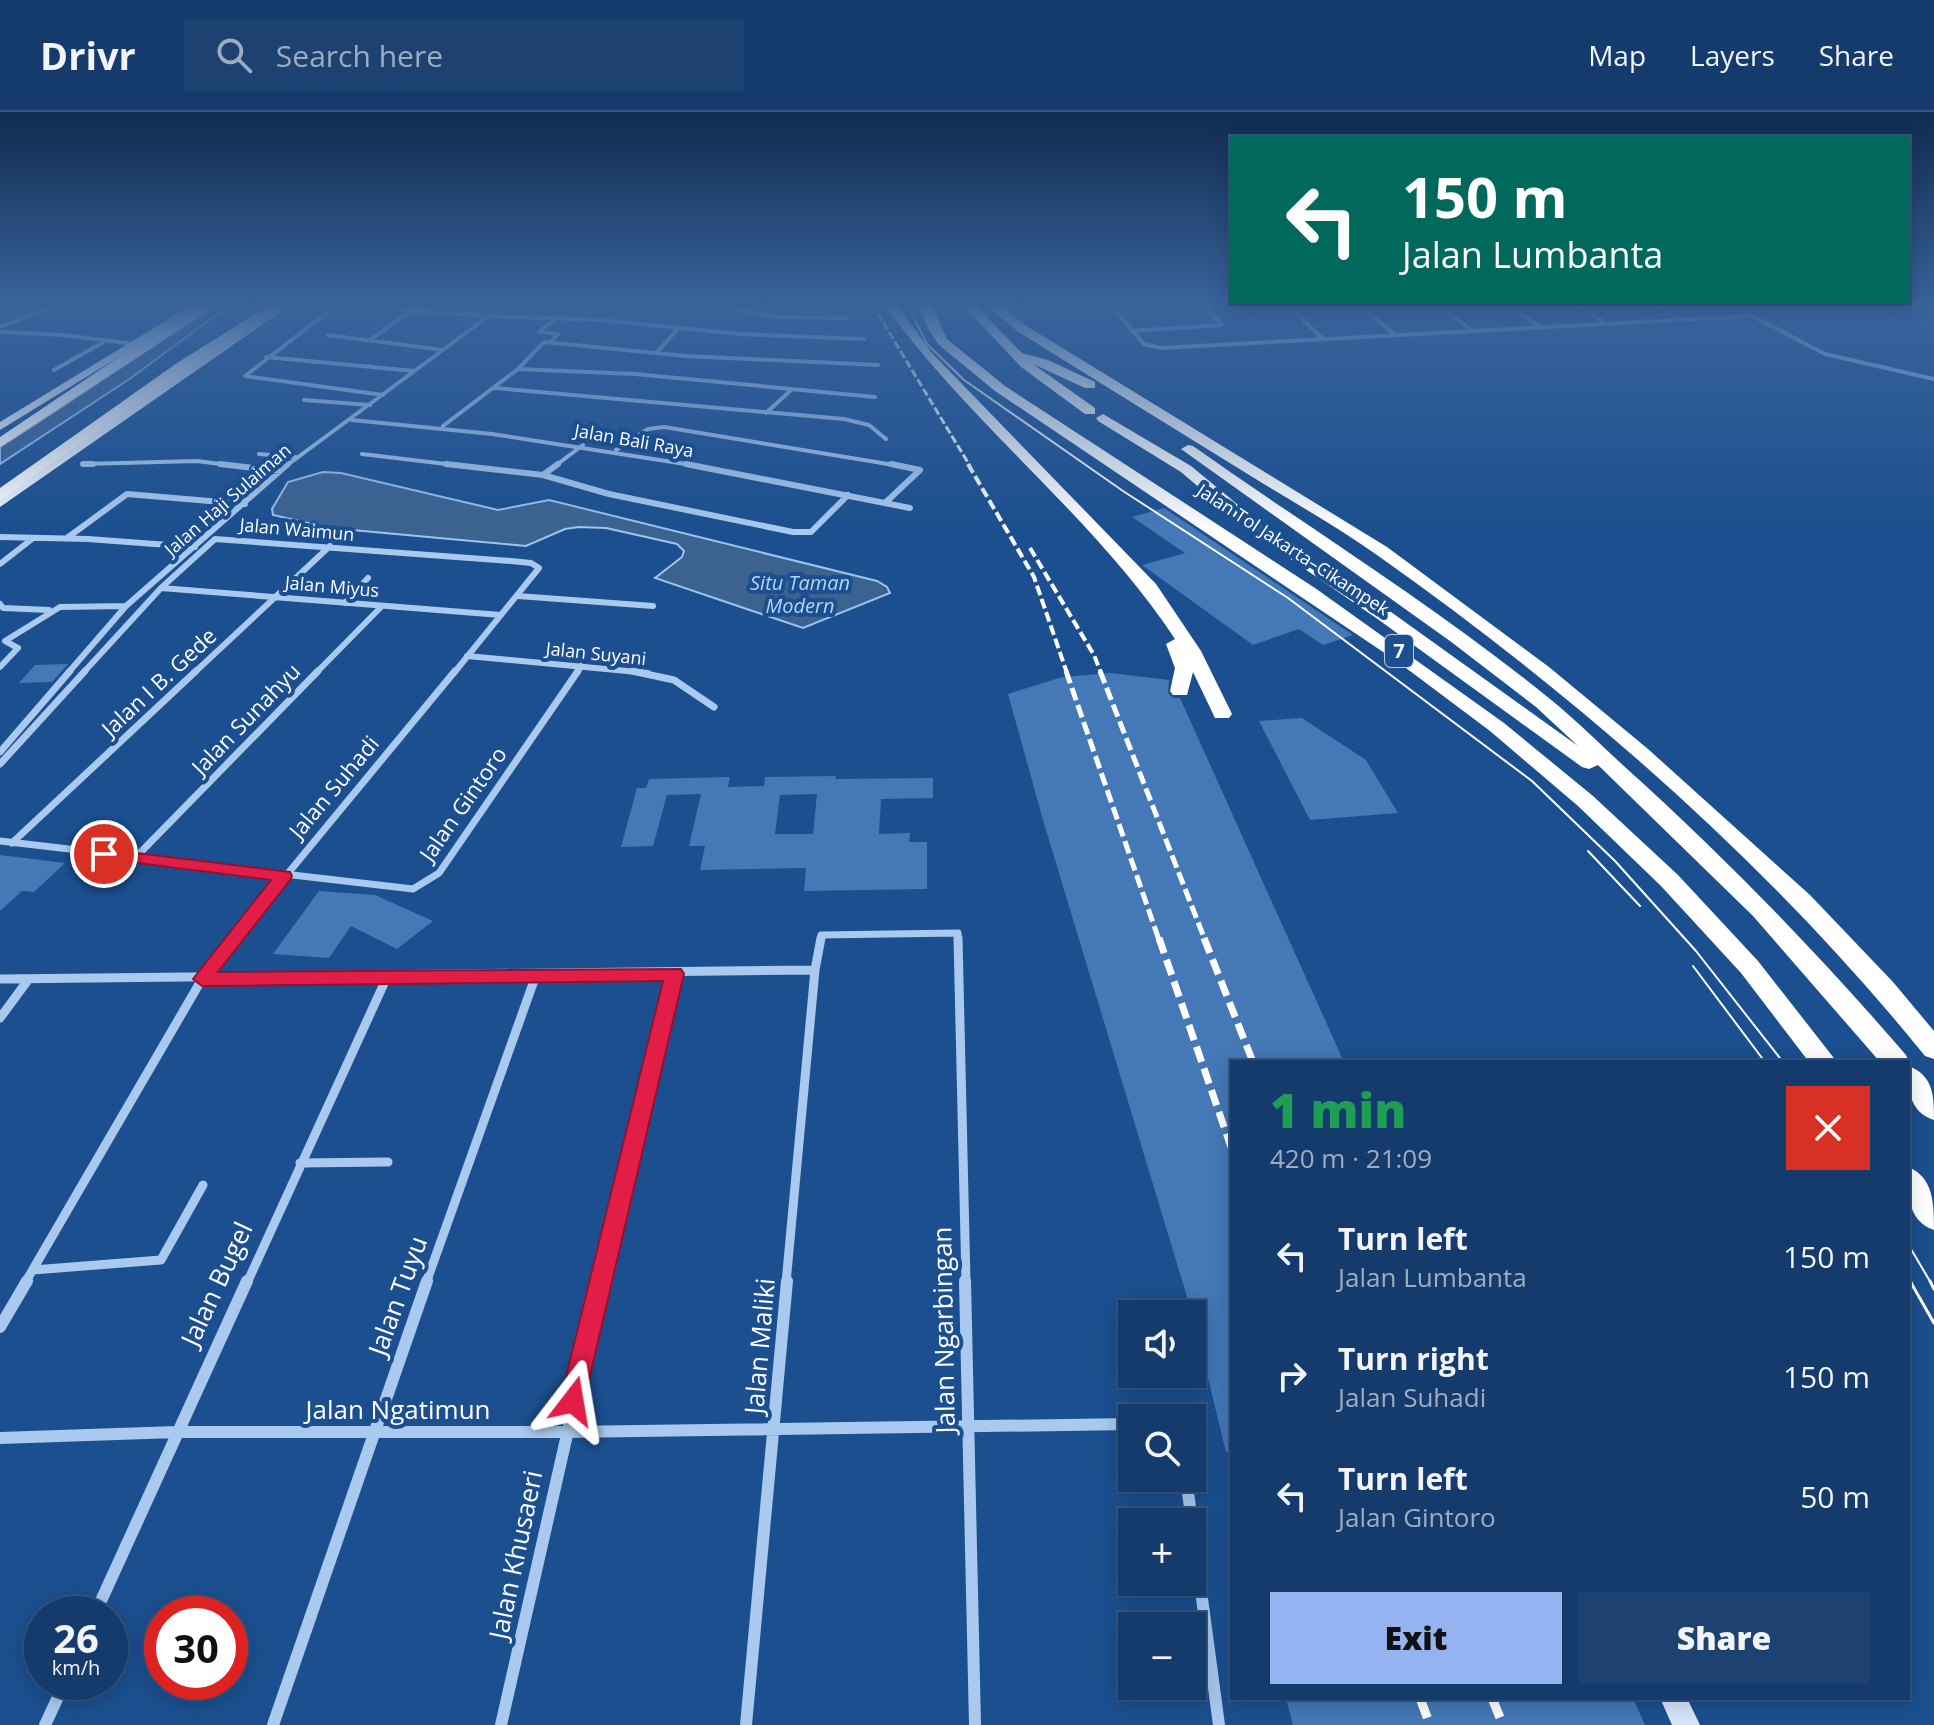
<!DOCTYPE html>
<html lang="en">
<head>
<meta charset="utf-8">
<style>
  :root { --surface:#143b6b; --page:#1d4271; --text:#f1f3f6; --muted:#9dadc1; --line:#33557e; --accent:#95b2f1 }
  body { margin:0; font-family:"Open Sans",sans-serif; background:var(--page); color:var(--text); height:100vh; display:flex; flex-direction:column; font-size:30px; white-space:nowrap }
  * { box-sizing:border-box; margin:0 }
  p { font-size:26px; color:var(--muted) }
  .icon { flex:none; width:44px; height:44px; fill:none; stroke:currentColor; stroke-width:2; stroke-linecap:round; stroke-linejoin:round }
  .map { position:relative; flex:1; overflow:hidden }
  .details { position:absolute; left:1230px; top:948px; width:680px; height:640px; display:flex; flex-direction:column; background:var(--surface); border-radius:0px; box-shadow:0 4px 20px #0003,0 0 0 2px var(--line) }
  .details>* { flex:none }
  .banner { position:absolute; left:1230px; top:24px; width:680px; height:168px; border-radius:0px; box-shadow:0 4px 20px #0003,0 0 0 2px var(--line); background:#00695c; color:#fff; overflow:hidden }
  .controls { position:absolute; left:1118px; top:1188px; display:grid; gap:16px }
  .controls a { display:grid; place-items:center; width:88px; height:88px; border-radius:0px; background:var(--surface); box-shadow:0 4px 20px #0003,0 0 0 2px var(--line); font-size:40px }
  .speed { position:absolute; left:24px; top:1484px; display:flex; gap:16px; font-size:40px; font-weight:700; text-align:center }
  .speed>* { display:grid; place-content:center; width:104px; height:104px; border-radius:50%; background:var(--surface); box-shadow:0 4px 20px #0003,0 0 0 2px var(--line); line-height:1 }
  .speed small { font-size:20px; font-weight:400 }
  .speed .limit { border:12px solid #d22; background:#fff; color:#111 }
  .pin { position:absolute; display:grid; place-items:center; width:68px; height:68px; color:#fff; margin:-34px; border:4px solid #fff; border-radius:50%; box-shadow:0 2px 8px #0007 }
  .me { position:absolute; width:88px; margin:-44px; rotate:14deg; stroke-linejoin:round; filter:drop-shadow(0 0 6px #0008) }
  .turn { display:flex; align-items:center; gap:28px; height:168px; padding:0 40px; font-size:36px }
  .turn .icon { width:104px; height:104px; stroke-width:2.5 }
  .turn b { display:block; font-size:56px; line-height:68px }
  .round { display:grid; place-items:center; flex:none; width:84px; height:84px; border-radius:0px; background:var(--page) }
  .headline { display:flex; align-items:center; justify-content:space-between; height:136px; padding:0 40px }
  h1 { font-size:48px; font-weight:800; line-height:60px; color:#1e9e55 }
  .primary-button { display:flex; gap:16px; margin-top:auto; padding:16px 40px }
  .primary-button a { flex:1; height:92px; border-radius:0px; background:var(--accent); color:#111; font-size:32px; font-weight:800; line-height:92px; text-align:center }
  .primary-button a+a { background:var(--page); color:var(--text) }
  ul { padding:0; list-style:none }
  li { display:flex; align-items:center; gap:24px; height:120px; padding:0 40px }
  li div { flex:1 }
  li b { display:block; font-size:30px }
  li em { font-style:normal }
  header { display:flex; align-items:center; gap:48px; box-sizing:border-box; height:112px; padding:0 40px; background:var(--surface); border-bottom:2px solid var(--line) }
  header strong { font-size:38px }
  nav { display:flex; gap:44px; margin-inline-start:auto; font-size:28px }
  .search { width:560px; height:72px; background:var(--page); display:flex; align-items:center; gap:20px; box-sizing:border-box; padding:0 28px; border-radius:0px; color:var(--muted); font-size:30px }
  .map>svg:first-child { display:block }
  .water { fill:#3c6290; stroke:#9cc4f0; stroke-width:2 }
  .building { fill:#4478b7; fill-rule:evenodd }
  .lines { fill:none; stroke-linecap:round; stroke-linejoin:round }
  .street-far4 { stroke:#a9c9ee; stroke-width:4 }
  .street-far3 { stroke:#a9c9ee; stroke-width:6 }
  .street-far2 { stroke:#a9c9ee; stroke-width:7 }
  .street-far1 { stroke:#a9c9ee; stroke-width:9 }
  .street { stroke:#a9c9ee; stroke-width:12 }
  .secondary { fill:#d6e6fa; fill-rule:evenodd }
  .primary { fill:#f0f6ff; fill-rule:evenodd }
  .highway { fill:#fff; fill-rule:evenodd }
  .tram-far1 { stroke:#fff; stroke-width:2 }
  .tram { stroke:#fff; stroke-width:3 }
  .rail-far4 { stroke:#fff; stroke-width:3; stroke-dasharray:8 3; stroke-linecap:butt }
  .rail-far3 { stroke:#fff; stroke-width:4; stroke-dasharray:10 4; stroke-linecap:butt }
  .rail-far2 { stroke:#fff; stroke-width:5; stroke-dasharray:13 5; stroke-linecap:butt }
  .rail-far1 { stroke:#fff; stroke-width:7; stroke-dasharray:16 7; stroke-linecap:butt }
  .rail { stroke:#fff; stroke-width:9; stroke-dasharray:21 9; stroke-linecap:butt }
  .route { fill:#e11d48; stroke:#92132f; stroke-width:2 }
  .labels { text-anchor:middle; stroke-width:8; stroke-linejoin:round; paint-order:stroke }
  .far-street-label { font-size:18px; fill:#fff; stroke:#1b4f8f }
  .far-water-label { font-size:20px; font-style:italic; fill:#b5d3f5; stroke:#1b4f8f }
  .shield { fill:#1b4f8f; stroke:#bbcadd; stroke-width:2 }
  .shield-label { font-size:20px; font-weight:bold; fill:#fff }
  .street-label { font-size:22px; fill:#fff; stroke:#1b4f8f }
  .near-street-label { font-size:26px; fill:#fff; stroke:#1b4f8f }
</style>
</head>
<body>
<header>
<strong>Drivr</strong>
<div class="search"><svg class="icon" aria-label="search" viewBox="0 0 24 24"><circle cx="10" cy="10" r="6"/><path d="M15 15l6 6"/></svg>Search here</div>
<nav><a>Map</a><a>Layers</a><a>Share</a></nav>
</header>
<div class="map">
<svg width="1934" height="1613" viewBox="0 0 1934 1613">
  <rect width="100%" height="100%" fill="#1b4f8f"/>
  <path class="water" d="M 220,192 L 238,192 L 208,209 L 131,266 L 0,352 L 0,335 C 74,288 145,238 220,192 Z
    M 323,360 L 341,361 L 498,398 L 549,388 L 877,469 L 887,475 L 890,481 L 803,516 L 655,466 L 682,445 L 684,439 L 677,432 L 606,416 L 579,415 L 565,417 L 526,434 L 330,416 L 273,403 L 272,397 L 288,370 Z"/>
  <path class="building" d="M 1164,396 L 1353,523 L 1323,533 L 1299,517 L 1253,533 L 1142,453 L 1185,441 L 1132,405 Z
    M 68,552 L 52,570 L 19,571 L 35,553 Z
    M 1111,561 L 1169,568 L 1168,581 L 1173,586 L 1180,586 L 1344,950 L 1232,950 L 1232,1340 L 1226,1340 L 1194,1208 L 1043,708 L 1008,582 L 1062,565 Z
    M 1302,606 L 1366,648 L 1398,701 L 1310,708 L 1259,609 Z
    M 836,664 L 835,667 L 933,666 L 933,686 L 881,687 L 879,722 L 910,721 L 909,730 L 927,730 L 927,777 L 804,779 L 806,756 L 700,758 L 705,734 L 689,734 L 701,682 L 667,683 L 653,734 L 621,735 L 637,676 L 646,676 L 649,667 L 730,665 L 728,675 L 764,674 L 765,665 ZM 817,682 L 813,722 L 775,722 L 780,683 Z
    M 0,743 L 65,751 L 34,780 L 22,779 L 0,799 Z
    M 319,779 L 375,783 L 433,809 L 397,837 L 351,814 L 329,846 L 273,842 Z
    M 1286,1586 L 1633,1586 L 1645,1613 L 1293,1613 Z"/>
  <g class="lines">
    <path class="street-far4" d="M 329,192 L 489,204 L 600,208 L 740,222 L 864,227
      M 338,192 L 245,264 L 383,283
      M 678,192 L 724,195 L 777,205 L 848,206
      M 829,192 L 846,195
      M 1110,192 L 1144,232 L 1161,236 L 1752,204
      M 1202,192 L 1222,213
      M 1286,192 L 1323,227
      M 1358,192 L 1394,222
      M 1437,192 L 1471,218
      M 1507,192 L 1537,213
      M 1575,192 L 1602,209
      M 1653,192 L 1677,205
      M 1729,192 L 1825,242 L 1934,267
      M 0,215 L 60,192
      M 1131,219 L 1222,213
      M 0,220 L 64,223 L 134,232
      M 328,223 L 443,238
      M 370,228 L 421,192
      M 551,230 L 558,222 L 539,220 L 555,207
      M 658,239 L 678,217
      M 266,245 L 414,259
      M 518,257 L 635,262 L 875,285
      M 54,258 L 102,231
      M 495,276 L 844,307 L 869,313 L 886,327
      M 304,288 L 370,293
      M 766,301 L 791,278
      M 352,308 L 492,322 L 698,354
      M 443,314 L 518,257 L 544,230 L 686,244 L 878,253
      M 616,338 L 648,317 L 664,315 L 900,354
      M 259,342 L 296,345
      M 362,342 L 463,354
      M 83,352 L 197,349 L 236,354
      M 286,354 L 505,192
      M 555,354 L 583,333"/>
    <path class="street-far3" d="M 83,352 L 93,352
      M 220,352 L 280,359
      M 446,352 L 543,363 L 558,352
      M 686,352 L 910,396
      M 891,352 L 920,358
      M 543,363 L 609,382 L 793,420 L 811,420 L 848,383
      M 885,391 L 920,358
      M 0,425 L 88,427 L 195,435
      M 67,426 L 127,382 L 245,392
      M 0,452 L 32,427
      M 161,476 L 501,503
      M 518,484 L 653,494
      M 345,491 L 368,466
      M 0,492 L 3,496 L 49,498
      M 467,544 L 648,561
      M 0,555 L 18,536 L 5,529 L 60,495 L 126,494
      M 68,561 L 126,494 L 288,352
      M 83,561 L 161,476 L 215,427 L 511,449 L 531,451 L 539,456 L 454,561
      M 194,561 L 330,434
      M 316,561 L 382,494
      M 576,561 L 581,554"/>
    <path class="street-far2" d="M 632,559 L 674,568 L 714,595
      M 0,640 L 70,559
      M 0,652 L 85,559
      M 0,729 L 413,777 L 439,761 L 578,559
      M 12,731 L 196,559
      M 135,746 L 318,559
      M 233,828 L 455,559
      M 820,828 L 821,823 L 958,821 L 958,828"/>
    <path class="street-far1" d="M 958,826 L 966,1171
      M 0,867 L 815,858 L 821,826
      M 0,906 L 28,868
      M 300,1051 L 388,1050
      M 33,1158 L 161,1148 L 203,1073
      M 25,1171 L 202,867 L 235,826
      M 247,1171 L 387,865
      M 426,1171 L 536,863
      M 601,1171 L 675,862
      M 786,1171 L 815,858"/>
    <path class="street" d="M 965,1169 L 975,1613
      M 0,1215 L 27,1169
      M 0,1326 L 176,1320 L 566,1320 L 1132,1312
      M 1186,1366 L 1192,1410
      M 1192,1412 L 1219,1613
      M 95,1502 L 247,1169
      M 45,1613 L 65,1570
      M 273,1613 L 427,1169
      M 501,1613 L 602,1169
      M 746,1613 L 787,1169"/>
    <path class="secondary" d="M 1660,1586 L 1687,1586 L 1700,1613 L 1672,1613 Z"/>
    <path class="primary" d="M 193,192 L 205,192 L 0,318 L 0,310 Z
      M 281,192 L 292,192 L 0,395 L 0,385 L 210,237 Z"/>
    <path class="highway" d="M 204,192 L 218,192 L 0,335 L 0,325 L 162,216 Z
      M 271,192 L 285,192 L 185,257 L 0,388 L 0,376 L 177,251 Z
      M 884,192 L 896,192 L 932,241 L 1156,472 L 1201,539 L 1232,602 L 1229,606 L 1215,606 L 1193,560 L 1187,583 L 1173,583 L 1170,579 L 1175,556 L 1166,532 L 1175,527 C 1094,404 970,313 884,192 Z
      M 919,192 L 931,192 L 947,227 L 1005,274 L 1315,476 L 1504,611 L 1593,684 L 1678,763 L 1758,849 L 1837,950 L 1809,950 L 1741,861 L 1661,774 L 1578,694 L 1490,619 L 1398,550 L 995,279 L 939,233 L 928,217 Z
      M 962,192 L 974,192 L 1022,241 L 1048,248 L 1095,270 L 1095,276 L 1085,276 L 1033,252 L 1095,296 L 1095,302 L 1085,302 L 1021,255 Z
      M 985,192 L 998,192 L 1025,213 L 1387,435 L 1549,555 L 1648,637 L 1810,783 L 1893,870 L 1934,919 L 1934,947 L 1925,944 C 1770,752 1578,585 1377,443 C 1339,416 1298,393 1259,369 C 1178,319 1097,269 1017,219 Z
      M 1103,302 L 1191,354 L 1266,416 L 1391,500 L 1578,634 L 1536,595 L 1450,529 L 1181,337 L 1188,333 L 1193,334 C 1312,418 1437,495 1550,587 C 1576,608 1601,633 1626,656 C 1726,746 1818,841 1906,943 L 1909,950 L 1908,953 L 1908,950 L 1880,950 L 1753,804 L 1598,653 L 1589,657 L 1582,655 L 1379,508 L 1254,422 L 1181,360 L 1098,309 L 1096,306 Z
      M 1908,954 C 1934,963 1934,985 1934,1008 C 1909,1000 1908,977 1908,954 Z
      M 1908,1055 C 1934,1065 1934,1093 1934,1118 C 1906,1108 1908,1080 1908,1055 Z"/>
    <path class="tram-far1" d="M 907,192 L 927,232 L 964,268 L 1123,379 L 1288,486 L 1532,669 L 1615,749 L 1696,839 L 1783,950
      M 1588,739 L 1640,794
      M 1693,854 L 1765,950
      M 1908,1132 L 1931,1171
      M 1908,1165 L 1912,1171"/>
    <path class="tram" d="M 1910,1169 L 1934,1211
      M 1930,1169 L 1934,1177"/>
    <path class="rail-far4" d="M 872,192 L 970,354"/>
    <path class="rail-far3" d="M 968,352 L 1034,465 L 1067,561
      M 1030,436 L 1094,543 L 1101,561"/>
    <path class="rail-far2" d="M 1066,559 L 1159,828
      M 1100,559 L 1205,828"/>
    <path class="rail-far1" d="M 1159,826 L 1232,1038
      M 1204,826 L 1253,950"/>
    <path class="rail" d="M 1420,1586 L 1430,1613
      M 1492,1586 L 1503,1613"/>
  </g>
  <linearGradient id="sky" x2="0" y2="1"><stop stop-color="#0f2b4f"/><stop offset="0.46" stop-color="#39639b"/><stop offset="1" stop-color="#39639b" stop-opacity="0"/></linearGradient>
  <rect width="1934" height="418" fill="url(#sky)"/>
  <path class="route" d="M 104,737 L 290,760 L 292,764 L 290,768 L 218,860 L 681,857 L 684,862 L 582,1298 L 573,1302 L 564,1298 L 560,1289 L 663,869 L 202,874 L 193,867 L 196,863 L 271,768 L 98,746 L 96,742 L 98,738 Z"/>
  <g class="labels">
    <g class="far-street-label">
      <text transform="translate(634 329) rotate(10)" y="6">Jalan Bali Raya</text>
      <text transform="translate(228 388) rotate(-41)" y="6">Jalan Haji Sulaiman</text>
      <text transform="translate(297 418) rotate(5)" y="6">Jalan Waimun</text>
      <text transform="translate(1293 438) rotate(33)" y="6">Jalan Tol Jakarta–Cikampek</text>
      <text transform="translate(332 475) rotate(5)" y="6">Jalan Miyus</text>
      <text transform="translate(596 542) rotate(6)" y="6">Jalan Suyani</text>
    </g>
    <g class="far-water-label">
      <text x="800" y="478">Situ Taman<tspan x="800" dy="23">Modern</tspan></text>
    </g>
    <rect class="shield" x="1385" y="523" width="28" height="32" rx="6"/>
    <g class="shield-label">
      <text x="1399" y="546">7</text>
    </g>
    <g class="street-label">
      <text transform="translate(159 570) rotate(-43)" y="8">Jalan I B. Gede</text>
      <text transform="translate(246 607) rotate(-46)" y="8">Jalan Sunahyu</text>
      <text transform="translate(334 675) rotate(-50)" y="8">Jalan Suhadi</text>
      <text transform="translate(463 692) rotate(-55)" y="8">Jalan Gintoro</text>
    </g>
    <g class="near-street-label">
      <text transform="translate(217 1172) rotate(-65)" y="9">Jalan Bugel</text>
      <text transform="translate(398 1184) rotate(-70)" y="9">Jalan Tuyu</text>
      <text transform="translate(944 1218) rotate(-91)" y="9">Jalan Ngarbingan</text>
      <text transform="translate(760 1234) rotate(-85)" y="9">Jalan Maliki</text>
      <text x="398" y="1307">Jalan Ngatimun</text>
      <text transform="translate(516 1443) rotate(-78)" y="9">Jalan Khusaeri</text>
    </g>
  </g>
</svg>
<div class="controls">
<a><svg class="icon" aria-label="sound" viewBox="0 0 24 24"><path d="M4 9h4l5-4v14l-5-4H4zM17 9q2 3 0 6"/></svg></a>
<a><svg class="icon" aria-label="search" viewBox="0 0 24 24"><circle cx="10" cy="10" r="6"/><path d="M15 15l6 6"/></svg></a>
<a>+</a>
<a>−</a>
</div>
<div class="speed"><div>26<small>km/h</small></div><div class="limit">30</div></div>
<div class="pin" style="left:104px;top:742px;background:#d93025"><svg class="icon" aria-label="arrive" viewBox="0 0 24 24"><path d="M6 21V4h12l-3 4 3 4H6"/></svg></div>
<svg class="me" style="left:573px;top:1289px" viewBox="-20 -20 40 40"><path d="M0-17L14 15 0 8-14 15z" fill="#e11d48" stroke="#fff" stroke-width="4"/></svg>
<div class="banner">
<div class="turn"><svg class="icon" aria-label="left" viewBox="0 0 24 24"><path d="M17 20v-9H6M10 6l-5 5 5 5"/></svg><div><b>150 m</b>Jalan Lumbanta</div></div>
</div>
<section class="details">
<div class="headline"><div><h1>1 min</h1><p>420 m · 21:09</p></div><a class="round" style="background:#d93025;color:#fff"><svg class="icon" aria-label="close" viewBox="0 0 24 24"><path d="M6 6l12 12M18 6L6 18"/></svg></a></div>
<ul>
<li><svg class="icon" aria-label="left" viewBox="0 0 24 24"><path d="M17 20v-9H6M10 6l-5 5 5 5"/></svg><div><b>Turn left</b><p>Jalan Lumbanta</p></div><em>150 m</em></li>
<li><svg class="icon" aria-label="right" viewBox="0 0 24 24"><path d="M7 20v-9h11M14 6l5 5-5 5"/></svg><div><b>Turn right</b><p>Jalan Suhadi</p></div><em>150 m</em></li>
<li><svg class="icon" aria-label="left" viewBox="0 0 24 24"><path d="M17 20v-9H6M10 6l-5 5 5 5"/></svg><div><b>Turn left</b><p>Jalan Gintoro</p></div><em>50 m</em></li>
</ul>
<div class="primary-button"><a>Exit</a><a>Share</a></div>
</section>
</div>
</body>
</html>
